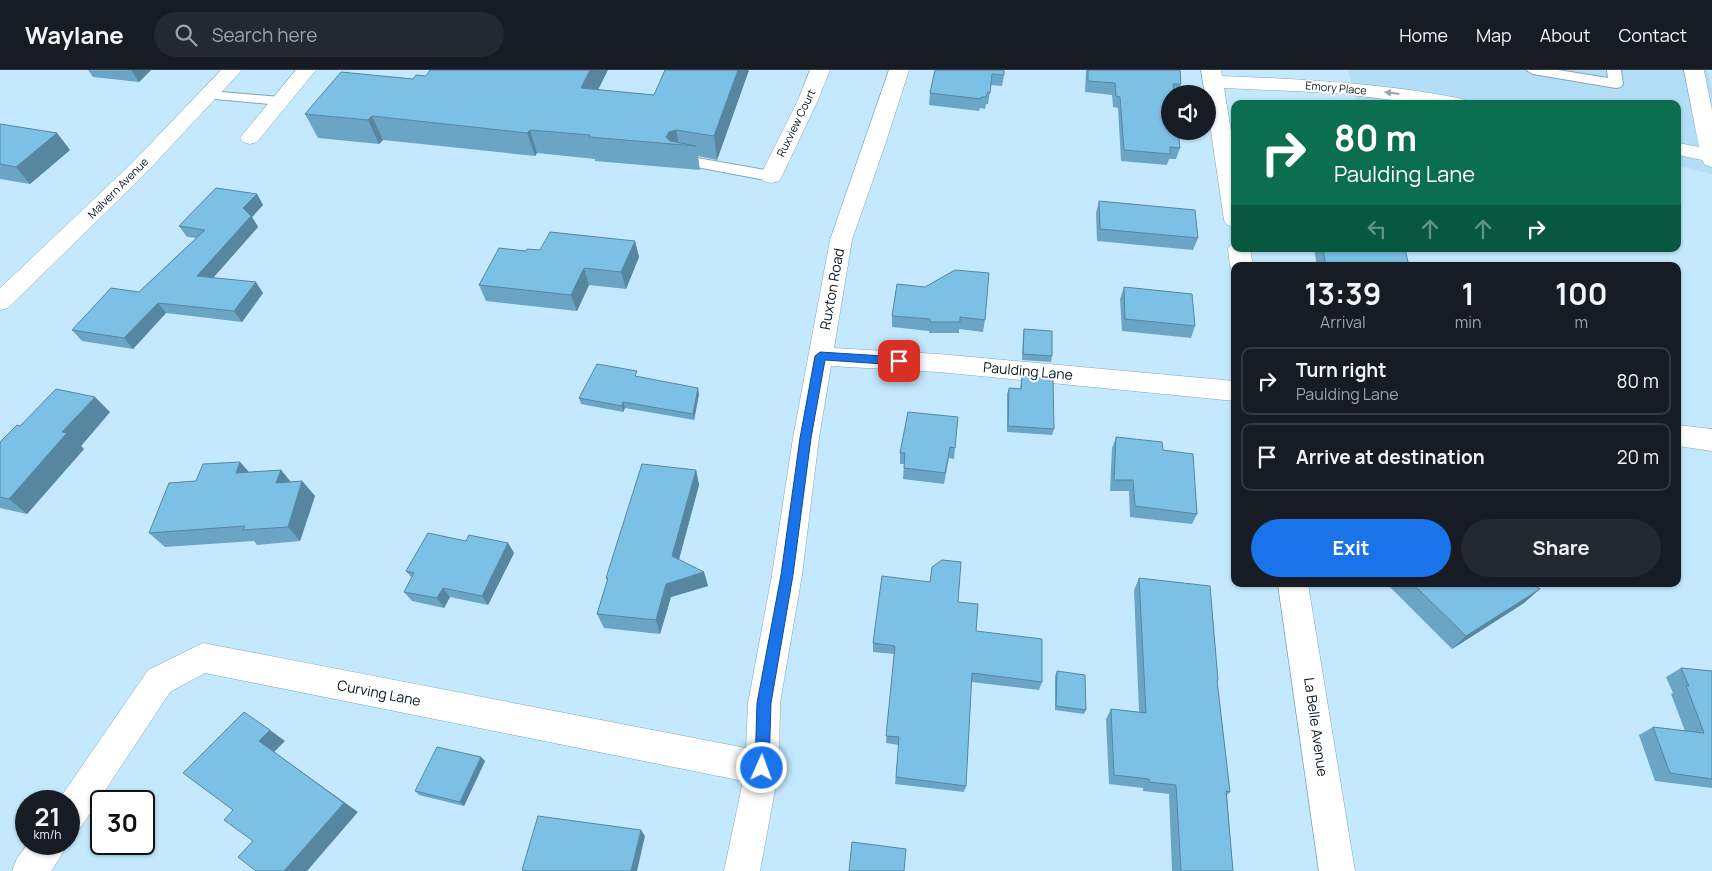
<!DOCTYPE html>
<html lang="en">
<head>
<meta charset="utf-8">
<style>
  :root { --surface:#171b24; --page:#242831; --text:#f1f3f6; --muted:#9ea1a6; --line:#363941; --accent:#1a73e8 }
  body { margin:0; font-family:Manrope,sans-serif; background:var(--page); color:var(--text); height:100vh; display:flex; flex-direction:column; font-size:19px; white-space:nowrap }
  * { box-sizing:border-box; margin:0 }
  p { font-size:16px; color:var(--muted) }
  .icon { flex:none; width:28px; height:28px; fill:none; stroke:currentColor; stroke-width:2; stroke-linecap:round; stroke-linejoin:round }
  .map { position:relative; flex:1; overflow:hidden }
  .panel { position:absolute; left:1231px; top:192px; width:450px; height:325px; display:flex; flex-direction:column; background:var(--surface); border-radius:10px; box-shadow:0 1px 4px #0004 }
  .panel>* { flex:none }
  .guide { position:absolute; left:1231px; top:30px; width:450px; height:152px; border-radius:10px; box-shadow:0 1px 4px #0004; background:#0b6e4f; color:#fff; overflow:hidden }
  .controls { position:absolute; left:1161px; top:15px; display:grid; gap:10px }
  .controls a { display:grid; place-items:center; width:55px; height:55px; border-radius:50%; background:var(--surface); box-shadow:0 1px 4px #0004; font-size:25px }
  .speed { position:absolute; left:15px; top:720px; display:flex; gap:10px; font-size:25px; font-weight:700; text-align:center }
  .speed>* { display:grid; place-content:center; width:65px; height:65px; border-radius:50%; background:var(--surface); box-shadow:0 1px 4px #0004; line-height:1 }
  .speed small { font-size:12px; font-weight:400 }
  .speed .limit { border:2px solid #111; border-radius:8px; background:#fff; color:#111 }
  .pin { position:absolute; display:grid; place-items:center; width:42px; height:42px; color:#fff; margin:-21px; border-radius:10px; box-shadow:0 2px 8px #0006 }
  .me { position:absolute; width:55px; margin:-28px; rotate:2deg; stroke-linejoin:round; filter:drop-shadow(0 0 4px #0008) }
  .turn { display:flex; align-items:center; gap:18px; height:105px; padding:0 20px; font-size:22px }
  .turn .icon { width:65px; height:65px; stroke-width:2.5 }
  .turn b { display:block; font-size:35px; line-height:42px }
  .lanes { display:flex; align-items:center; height:48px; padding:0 20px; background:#0003; justify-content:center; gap:25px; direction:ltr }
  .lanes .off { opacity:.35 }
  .eta { display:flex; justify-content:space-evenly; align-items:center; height:85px; text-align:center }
  .eta b { font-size:30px; font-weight:700; line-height:35px }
  .primary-button { display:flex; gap:10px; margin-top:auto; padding:10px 20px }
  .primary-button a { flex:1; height:58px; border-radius:30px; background:var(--accent); color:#fff; font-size:20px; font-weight:700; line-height:58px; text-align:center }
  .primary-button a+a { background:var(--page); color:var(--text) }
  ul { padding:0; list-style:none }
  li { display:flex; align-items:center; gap:15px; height:68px; margin:0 10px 8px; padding:0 10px; border:2px solid var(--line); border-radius:10px }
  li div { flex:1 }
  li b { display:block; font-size:19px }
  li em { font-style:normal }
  header { display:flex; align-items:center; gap:30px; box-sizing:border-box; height:70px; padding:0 25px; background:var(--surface); border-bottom:1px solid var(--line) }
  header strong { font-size:24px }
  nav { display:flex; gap:28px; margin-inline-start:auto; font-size:18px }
  .search { width:350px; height:45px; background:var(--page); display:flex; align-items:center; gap:12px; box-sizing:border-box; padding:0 18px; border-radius:28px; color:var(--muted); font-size:19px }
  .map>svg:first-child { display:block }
  .built { fill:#b2def8 }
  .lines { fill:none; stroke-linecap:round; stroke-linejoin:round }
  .lane-casing { stroke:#82a5ba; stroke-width:2 }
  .street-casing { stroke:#82a5ba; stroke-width:1 }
  .lane { fill:#fff; fill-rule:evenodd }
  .street { fill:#fff; fill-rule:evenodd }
  .wall { fill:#6ba5c6 }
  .shaded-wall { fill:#5786a1 }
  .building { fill:#7cc0e6; stroke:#5786a1 }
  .oneway { fill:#9ca1a4 }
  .route { fill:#1a73e8; stroke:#114b97 }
  .labels { text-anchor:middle; stroke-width:4; stroke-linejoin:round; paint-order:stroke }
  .far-street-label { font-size:11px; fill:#07141c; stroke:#fff }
  .street-label { font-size:14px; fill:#07141c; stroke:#fff }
</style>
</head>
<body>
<header>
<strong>Waylane</strong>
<div class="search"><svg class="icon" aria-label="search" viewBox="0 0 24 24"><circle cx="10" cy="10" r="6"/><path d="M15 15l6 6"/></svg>Search here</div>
<nav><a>Home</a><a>Map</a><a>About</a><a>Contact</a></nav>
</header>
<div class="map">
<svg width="1712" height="801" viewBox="0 0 1712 801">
  <rect width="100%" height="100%" fill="#c4e9ff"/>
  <path class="built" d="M 1348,0 L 1707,0 L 1712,17 L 1712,104 L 1678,96 L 1678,34 L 1357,34 Z"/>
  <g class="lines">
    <g class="lane-casing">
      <path id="lane" d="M 1526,0 L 1558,0 L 1608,8 L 1607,0 L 1621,0 L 1623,14 L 1621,17 L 1616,18 L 1533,4 Z
        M 209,21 L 280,27 L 285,28 L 287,31 L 285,34 L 280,35 L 204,28 L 202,25 L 204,22 Z
        M 680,85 L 771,101 L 776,103 L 779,106 L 776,109 L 771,111 L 675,93 L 672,90 L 675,87 Z"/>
    </g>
    <g class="street-casing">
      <path id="street" d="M 221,0 L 242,0 L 146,103 L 8,238 L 0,240 L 0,218 L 132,93 Z
        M 296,0 L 316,0 L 257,72 L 250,74 L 243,72 L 240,68 L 243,64 Z
        M 810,0 L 830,0 L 818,30 L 782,106 L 779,111 L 771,113 L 763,111 L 760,106 L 798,30 Z
        M 889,0 L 909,0 L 885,75 L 852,170 L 834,278 L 939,284 L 1235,311 L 1235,331 L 939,302 L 831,296 L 819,368 L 802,505 L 780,633 L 779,698 L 760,801 L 724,801 L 743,711 L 205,603 L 170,622 L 81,757 L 69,762 L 69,731 L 58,731 L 148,600 L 203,573 L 746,678 L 748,633 L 772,505 L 793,368 L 830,170 Z
        M 1201,0 L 1221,0 L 1222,6 C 1301,9 1380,13 1458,28 L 1465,30 L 1468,34 L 1425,34 L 1336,23 L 1224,18 L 1235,85 L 1235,157 L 1227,155 L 1224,150 L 1208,41 L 1208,24 L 1205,24 Z
        M 1684,0 L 1704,0 L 1712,40 L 1712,97 L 1705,95 L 1702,90 L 1678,85 L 1678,73 L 1699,77 Z
        M 1235,172 L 1235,179 L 1250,179 L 1253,196 L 1235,196 L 1234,202 L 1230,196 L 1228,179 L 1231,174 Z
        M 1678,355 L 1712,359 L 1712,381 L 1678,376 Z
        M 1278,514 L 1308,514 L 1355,801 L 1319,801 Z
        M 28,774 L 67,774 L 61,786 L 51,801 L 12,801 L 17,788 Z"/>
    </g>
    <use href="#lane" class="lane"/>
    <use href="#street" class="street"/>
  </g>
  <path class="wall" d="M 88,0 L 151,0 L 139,12 L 93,7 Z
    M 665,0 L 749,0 L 717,90 L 698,86 L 700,100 L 595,91 L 595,89 L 537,83 L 535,86 L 383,70 L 379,74 L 318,68 L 305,44 L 413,9 L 598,20 L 654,25 Z
    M 935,0 L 1004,5 L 1002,16 L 991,15 L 988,34 L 986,34 L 985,39 L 980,38 L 979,41 L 929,35 L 930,23 Z
    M 1086,0 L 1180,0 L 1181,14 L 1178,24 L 1170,24 L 1180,78 L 1176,89 L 1169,89 L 1167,95 L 1121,91 L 1118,38 L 1113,37 L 1112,25 L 1085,22 Z
    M 0,54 L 57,63 L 70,80 L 30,114 L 0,109 Z
    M 257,124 L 263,135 L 252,147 L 258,157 L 213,208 L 263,223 L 242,252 L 166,243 L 133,279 L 82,271 L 72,260 L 139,222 L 196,168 L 187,167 L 179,156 Z
    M 1099,131 L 1198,168 L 1193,180 L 1097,171 L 1096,143 Z
    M 635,171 L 639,187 L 626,219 L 589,215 L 577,241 L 486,231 L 479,215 L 526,181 Z
    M 1314,179 L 1405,179 L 1409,196 L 1317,196 Z
    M 897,214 L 985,250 L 983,262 L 959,259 L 959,263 L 929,263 L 929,261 L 892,257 L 892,246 Z
    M 1124,217 L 1195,256 L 1191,268 L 1122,261 L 1120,229 Z
    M 1024,259 L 1052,286 L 1051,292 L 1022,290 L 1023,265 Z
    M 1022,306 L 1054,359 L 1052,365 L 1007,362 L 1007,324 L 1009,318 L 1020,319 Z
    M 638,307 L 699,324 L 694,350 L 625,338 L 623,342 L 581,334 L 579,328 Z
    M 110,342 L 81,376 L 84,379 L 27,444 L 0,438 L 0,372 L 20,356 Z
    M 908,342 L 955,378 L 954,389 L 949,388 L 944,414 L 903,409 L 904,394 L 900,394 L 900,383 Z
    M 1116,367 L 1163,380 L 1197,444 L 1192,454 L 1130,447 L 1129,421 L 1110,421 L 1112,378 Z
    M 240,392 L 249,402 L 281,400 L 291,412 L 302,411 L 315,426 L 300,471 L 257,475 L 254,471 L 165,477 L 149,463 L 196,411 Z
    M 696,400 L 699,415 L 679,490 L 704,502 L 708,516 L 671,527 L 660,564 L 604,558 L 597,544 L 607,511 L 606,508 Z
    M 466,471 L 508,473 L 514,483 L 488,535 L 450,527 L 444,538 L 412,531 L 404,522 L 412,508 L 406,501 Z
    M 1139,508 L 1218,610 L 1217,612 L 1230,722 L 1227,725 L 1233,801 L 1172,801 L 1169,724 L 1143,721 L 1143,718 L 1109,714 L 1106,649 L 1111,639 L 1139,642 L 1134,520 Z
    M 1387,514 L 1534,514 L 1524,533 L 1452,579 Z
    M 958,532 L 976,561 L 1042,612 L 1039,620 L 971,612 L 966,716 L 964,722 L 895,714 L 899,675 L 886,673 L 894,584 L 873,582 L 873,573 Z
    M 1681,598 L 1712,601 L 1712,718 L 1655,711 L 1639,665 L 1653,657 L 1685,661 L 1671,624 L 1673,623 L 1666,607 Z
    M 1057,601 L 1086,640 L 1084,644 L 1055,640 L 1055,606 Z
    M 485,691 L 464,736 L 419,725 L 415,721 Z"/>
  <path class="shaded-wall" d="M 131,0 L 151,0 L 139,12 Z
    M 590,0 L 608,0 L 587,42 L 581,18 Z
    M 738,0 L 749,0 L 717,90 L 714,66 Z
    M 372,46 L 383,70 L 379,74 L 368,50 Z
    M 530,60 L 537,83 L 535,86 L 527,63 Z
    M 676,60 L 679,75 L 667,74 L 666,67 L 669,62 Z
    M 57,63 L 70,80 L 30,114 L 16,97 Z
    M 257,124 L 263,135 L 252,147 L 258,157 L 205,217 L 197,206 L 243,138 Z
    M 635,171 L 639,187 L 626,219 L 621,202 Z
    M 584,198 L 589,215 L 577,241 L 571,225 Z
    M 256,212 L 263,223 L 242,252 L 234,241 Z
    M 158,233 L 166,243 L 133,279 L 124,268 Z
    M 698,318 L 699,324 L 694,350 L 693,344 Z
    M 95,327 L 110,342 L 81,376 L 84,379 L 27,444 L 9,429 L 62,362 Z
    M 623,332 L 625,338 L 623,342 L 622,336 Z
    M 240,392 L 253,407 L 236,403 Z
    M 281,400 L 293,415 L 276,413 Z
    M 696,400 L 699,415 L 676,500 L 672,486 Z
    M 302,411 L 315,426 L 300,471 L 288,457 Z
    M 508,473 L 514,483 L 488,535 L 482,526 Z
    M 704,502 L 708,516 L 671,527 L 660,564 L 656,550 L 666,514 Z
    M 443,518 L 450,527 L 444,538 L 437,528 Z
    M 1540,519 L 1524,533 L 1452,579 L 1466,566 Z
    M 270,660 L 285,671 L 274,682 L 358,742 L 307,801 L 284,801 L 259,671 Z
    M 481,687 L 485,691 L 464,736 L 460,732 Z
    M 641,760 L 645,766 L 637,801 L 631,801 Z"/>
  <path class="building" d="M 430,0 L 590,0 L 581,18 L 654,25 L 665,0 L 738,0 L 714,66 L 676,60 L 669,62 L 666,67 L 670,71 L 696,76 L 589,67 L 590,65 L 530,60 L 527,63 L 372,46 L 368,50 L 305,44 L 341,2 L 413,9 L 416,5 L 426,6 Z
    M 935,0 L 1004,0 L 1004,5 L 992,4 L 990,23 L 988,22 L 986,27 L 981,27 L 981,29 L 930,23 Z
    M 1088,0 L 1180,0 L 1181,14 L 1173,14 L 1174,24 L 1170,24 L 1170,61 L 1178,61 L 1180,78 L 1170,77 L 1170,84 L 1124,80 L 1120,27 L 1116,26 L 1115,13 L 1088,11 Z
    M 0,54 L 57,63 L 16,97 L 0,94 Z
    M 216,118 L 257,124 L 243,138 L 251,146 L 197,206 L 256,212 L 234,241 L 158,233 L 124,268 L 72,260 L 111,218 L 139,222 L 205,160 L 179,156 Z
    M 1099,131 L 1195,140 L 1198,168 L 1100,159 Z
    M 550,162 L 635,171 L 621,202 L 584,198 L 571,225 L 479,215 L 499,178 L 526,181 L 527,179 L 540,180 Z
    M 1323,179 L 1405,179 L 1409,196 L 1326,196 Z
    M 955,200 L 989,203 L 985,250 L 960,247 L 960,252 L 930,252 L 930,249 L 892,246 L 897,214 L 925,217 Z
    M 1124,217 L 1192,224 L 1195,256 L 1125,249 Z
    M 1024,259 L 1052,261 L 1052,286 L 1023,284 Z
    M 597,294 L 637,301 L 635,306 L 698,318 L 693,344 L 623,332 L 622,336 L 579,328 Z
    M 1022,306 L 1053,309 L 1054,359 L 1008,356 L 1009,318 L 1021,319 Z
    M 56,319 L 95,327 L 62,362 L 67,363 L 9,429 L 0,427 L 0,372 L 17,355 L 20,356 Z
    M 908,342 L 958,347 L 955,378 L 950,377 L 945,403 L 904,398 L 905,383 L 900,383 Z
    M 1116,367 L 1162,372 L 1163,380 L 1193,384 L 1197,444 L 1135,436 L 1133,410 L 1114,410 Z
    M 240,392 L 236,403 L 281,400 L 276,413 L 302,411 L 288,457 L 243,460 L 245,456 L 149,463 L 169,413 L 196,411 L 203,394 Z
    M 642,394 L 696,400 L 672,486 L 704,502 L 666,514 L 656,550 L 597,544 L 608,508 L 606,508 Z
    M 428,463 L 466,471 L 469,465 L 508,473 L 482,526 L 443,518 L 437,528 L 404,522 L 414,503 L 406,501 Z
    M 942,490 L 961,492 L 958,532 L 978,534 L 976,561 L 1042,569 L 1042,612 L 972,603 L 966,716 L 896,707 L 899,667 L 886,666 L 895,576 L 873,573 L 882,506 L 930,512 L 932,497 Z
    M 1139,508 L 1210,516 L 1218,610 L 1217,610 L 1230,722 L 1226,721 L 1233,801 L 1181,801 L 1176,715 L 1149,712 L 1149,709 L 1114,705 L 1111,639 L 1146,643 Z
    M 1413,514 L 1534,514 L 1540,519 L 1466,566 Z
    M 1681,598 L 1712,601 L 1712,709 L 1670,703 L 1653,657 L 1704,663 L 1686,615 L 1689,616 Z
    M 1057,601 L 1085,605 L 1086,640 L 1056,636 Z
    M 244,642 L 270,660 L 259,671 L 344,733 L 284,801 L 256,801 L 238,787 L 253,771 L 224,750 L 233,740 L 183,703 Z
    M 437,677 L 481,687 L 460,732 L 415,721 Z
    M 538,746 L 641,760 L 631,801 L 528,801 L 522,800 Z
    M 852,772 L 906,779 L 904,801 L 849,801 Z"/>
  <defs><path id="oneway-solid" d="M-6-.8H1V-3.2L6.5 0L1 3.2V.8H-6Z" transform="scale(1.25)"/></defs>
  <use class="oneway" href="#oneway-solid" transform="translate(1392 23) rotate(-173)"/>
  <path class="route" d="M 820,282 L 899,287 L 904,291 L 899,295 L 825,290 L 811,368 L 793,505 L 771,633 L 769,698 L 767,703 L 762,705 L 757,703 L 755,698 L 757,633 L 781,505 L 800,368 L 815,286 Z"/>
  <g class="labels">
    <g class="far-street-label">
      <text transform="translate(1336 18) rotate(5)" y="4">Emory Place</text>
      <text transform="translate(796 53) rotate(-64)" y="4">Ruxview Court</text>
      <text transform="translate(118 118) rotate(-45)" y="4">Malvern Avenue</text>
    </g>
    <g class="street-label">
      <text transform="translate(832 219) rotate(-80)" y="5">Ruxton Road</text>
      <text transform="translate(1028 301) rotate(5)" y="5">Paulding Lane</text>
      <text transform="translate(379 623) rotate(11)" y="5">Curving Lane</text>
      <text transform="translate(1316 657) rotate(82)" y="5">La Belle Avenue</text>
    </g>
  </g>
</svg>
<div class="controls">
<a><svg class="icon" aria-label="sound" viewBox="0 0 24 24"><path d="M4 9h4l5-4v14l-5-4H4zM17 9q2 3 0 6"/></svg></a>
</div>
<div class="speed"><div>21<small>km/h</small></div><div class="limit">30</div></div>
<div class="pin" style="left:899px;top:291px;background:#d93025"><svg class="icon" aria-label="arrive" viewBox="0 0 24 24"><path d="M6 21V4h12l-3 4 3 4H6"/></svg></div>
<svg class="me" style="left:762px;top:698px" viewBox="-20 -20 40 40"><circle r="17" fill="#1a73e8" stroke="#fff" stroke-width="3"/><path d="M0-11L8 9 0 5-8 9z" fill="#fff"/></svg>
<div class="guide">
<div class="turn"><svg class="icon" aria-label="right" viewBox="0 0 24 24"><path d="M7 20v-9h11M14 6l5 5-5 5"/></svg><div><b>80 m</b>Paulding Lane</div></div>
<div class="lanes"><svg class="icon off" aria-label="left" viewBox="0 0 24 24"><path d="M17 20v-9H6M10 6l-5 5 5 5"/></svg><svg class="icon off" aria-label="ahead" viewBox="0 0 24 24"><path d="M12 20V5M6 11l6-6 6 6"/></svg><svg class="icon off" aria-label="ahead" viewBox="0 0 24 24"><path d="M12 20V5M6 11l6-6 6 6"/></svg><svg class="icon" aria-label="right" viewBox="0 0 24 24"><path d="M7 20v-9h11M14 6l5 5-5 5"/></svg></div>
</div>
<section class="panel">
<div class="eta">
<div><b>13:39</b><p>Arrival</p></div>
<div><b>1</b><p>min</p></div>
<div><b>100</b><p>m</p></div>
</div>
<ul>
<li><svg class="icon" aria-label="right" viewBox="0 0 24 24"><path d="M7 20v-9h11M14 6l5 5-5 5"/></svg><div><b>Turn right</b><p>Paulding Lane</p></div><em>80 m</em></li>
<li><svg class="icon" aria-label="arrive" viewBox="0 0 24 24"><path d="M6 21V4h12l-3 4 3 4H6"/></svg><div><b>Arrive at destination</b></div><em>20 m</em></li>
</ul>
<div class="primary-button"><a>Exit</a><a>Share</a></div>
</section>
</div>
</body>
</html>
